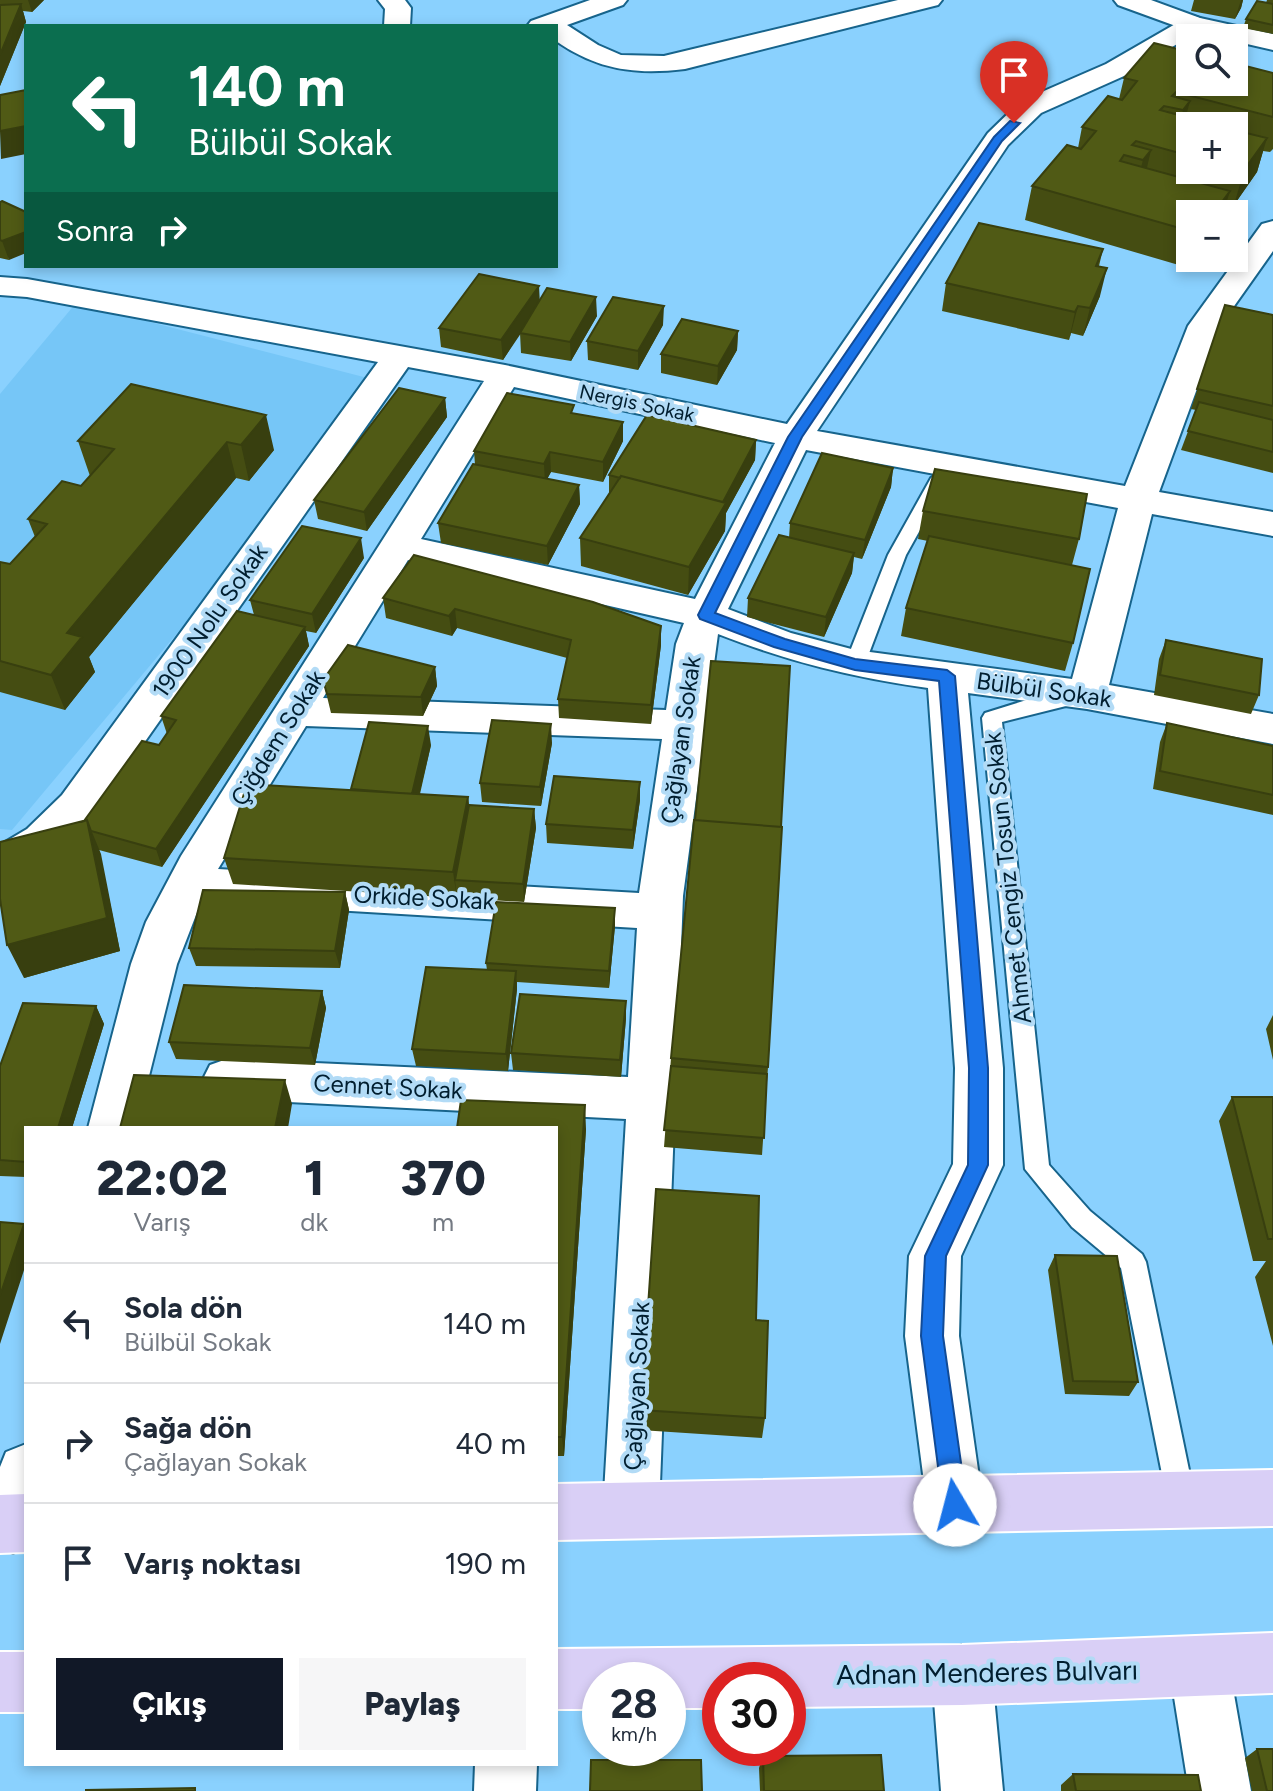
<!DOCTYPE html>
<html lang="tr">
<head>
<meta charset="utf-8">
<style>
  :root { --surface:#fff; --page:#f6f6f7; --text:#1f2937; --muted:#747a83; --line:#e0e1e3; --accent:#111827 }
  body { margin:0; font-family:Figtree,sans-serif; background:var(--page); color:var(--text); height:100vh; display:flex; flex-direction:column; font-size:30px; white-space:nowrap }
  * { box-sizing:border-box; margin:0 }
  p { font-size:26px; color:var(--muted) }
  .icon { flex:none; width:44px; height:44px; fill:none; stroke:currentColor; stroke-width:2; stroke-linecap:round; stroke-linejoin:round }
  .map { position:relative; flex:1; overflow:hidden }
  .sheet { position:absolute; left:24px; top:1126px; width:534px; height:640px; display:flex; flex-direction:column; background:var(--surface); border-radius:0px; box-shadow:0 4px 12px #0003 }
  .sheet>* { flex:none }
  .banner { position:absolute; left:24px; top:24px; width:534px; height:244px; border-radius:0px; box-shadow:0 4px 12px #0003; background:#0b6e4f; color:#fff; overflow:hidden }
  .fabs { position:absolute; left:1176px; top:24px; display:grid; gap:16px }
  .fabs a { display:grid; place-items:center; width:72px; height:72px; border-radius:0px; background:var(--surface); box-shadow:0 4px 12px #0003; font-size:40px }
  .speed { position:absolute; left:582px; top:1662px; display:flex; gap:16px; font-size:40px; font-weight:700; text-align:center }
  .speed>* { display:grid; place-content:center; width:104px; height:104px; border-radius:50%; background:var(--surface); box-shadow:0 4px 12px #0003; line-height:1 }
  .speed small { font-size:20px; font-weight:400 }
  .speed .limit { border:12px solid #d22; background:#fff; color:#111 }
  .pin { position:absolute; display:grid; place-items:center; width:68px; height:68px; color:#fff; margin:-82px -34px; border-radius:50% 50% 50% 0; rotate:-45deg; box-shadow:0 0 8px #0007 }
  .pin .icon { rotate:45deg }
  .me { position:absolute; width:88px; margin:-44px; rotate:352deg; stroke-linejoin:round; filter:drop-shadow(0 0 6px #0008) }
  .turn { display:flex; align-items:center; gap:28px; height:168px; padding:0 32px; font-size:36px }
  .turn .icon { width:104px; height:104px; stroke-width:2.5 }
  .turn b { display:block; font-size:56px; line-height:68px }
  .then { display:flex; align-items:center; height:76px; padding:0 32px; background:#0003; gap:16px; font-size:30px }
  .eta { display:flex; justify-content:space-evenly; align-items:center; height:136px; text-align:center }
  .eta b { font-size:48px; font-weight:800; line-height:56px }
  .cta { display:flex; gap:16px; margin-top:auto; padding:16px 32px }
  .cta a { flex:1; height:92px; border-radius:0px; background:var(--accent); color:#fff; font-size:32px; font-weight:800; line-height:92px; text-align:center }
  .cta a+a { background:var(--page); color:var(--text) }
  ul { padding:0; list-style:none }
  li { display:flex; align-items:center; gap:24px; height:120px; padding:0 32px; border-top:2px solid var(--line) }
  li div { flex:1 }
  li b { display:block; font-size:30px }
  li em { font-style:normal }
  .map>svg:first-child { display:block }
  .built { fill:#76c6f7 }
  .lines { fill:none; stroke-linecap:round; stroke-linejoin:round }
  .lane-casing { stroke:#17648c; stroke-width:4 }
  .street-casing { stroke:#17648c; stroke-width:4 }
  .secondary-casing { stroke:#17648c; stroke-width:4 }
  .highway-casing { stroke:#fff; stroke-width:4 }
  .lane { fill:#fff; fill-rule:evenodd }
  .street { fill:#fff; fill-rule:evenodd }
  .secondary { fill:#fff; fill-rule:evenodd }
  .highway { fill:#d9cff6; fill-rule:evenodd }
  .wall { fill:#454d12; fill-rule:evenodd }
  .shaded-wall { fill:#383f0f }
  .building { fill:#505a15; stroke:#383f0f; stroke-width:2 }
  .route { fill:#1a73e8; stroke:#114b97; stroke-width:2 }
  .labels { text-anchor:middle; stroke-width:8; stroke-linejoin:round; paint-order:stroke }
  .far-street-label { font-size:20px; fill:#011e2f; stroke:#b2dbf6 }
  .street-label { font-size:24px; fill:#011e2f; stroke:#b2dbf6 }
  .near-street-label { font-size:28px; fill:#011e2f; stroke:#b2dbf6 }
</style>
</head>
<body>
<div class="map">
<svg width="1273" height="1791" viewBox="0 0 1273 1791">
  <rect width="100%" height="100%" fill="#8ad1fe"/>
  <path class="built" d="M 76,303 L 387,383 L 12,830 L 0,829 L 0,394 Z"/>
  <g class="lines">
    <g class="lane-casing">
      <path id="lane" d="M 940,472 L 949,478 L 906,555 L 865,664 L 862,669 L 848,669 L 845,664 L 888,555 L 931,478 Z
        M 1071,691 L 1081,698 L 1078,703 L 1002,722 L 1049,1165 L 1090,1211 L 1142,1254 L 1146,1262 L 1195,1499 L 1191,1509 L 1181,1513 L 1171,1509 L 1167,1499 L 1121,1268 L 1072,1227 L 1025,1169 L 982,718 L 985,713 L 1033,698 Z"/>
    </g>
    <g class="street-casing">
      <path id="street" d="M 378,0 L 405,0 L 411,8 L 410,26 L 384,26 L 385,9 Z
        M 590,0 L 627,0 L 623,5 L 567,25 L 598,45 L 621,55 L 664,56 L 898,0 L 942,0 L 938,5 L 685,69 C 635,75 598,70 556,41 L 556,26 L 527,26 L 531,21 Z
        M 1193,16 L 1202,19 L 1206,24 L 1202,29 L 1124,76 L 1041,113 L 1008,145 L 817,431 L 1125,486 L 1188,326 L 1262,224 L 1273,221 L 1273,251 L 1220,326 L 1159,492 L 1273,512 L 1273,536 L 1152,514 L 1109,685 L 1273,714 L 1273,744 L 1087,709 L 968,693 L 1003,1068 L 1003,1165 L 961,1256 L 959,1336 L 983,1505 L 975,1525 L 955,1533 L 935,1525 L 927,1505 L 905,1336 L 909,1256 L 953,1164 L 955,1068 L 928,688 C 851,677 790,662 718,634 L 683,896 L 659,1510 L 651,1530 L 631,1538 L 611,1530 L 603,1510 L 626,1119 L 227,1099 L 210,1093 L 203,1079 L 210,1065 L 227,1059 L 628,1077 L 637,928 L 201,902 L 177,964 L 136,1128 L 88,1128 L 131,964 L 146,922 L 181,856 L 484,381 L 408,367 L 92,817 C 65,847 41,871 0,879 L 0,845 L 27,829 L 62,795 L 378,362 L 27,297 L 0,295 L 0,277 L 27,279 L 505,365 L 787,424 L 988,133 L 1021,101 L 1106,64 L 1184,19 ZM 514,387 L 775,443 L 695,599 L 421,539 ZM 806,450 L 1118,508 L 1072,679 L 855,650 L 791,633 L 728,609 ZM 408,560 L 684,623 L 676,644 L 666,710 L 323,698 ZM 306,726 L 662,739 L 639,893 L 218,869 Z
        M 26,1444 L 26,1547 L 13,1553 L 0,1547 L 0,1467 L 6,1452 Z
        M 1199,1636 L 1220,1645 L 1229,1666 L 1251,1791 L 1189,1791 L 1169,1666 L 1178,1645 Z
        M 962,1645 L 983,1654 L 992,1675 L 1003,1791 L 941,1791 L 932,1675 L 941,1654 Z
        M 475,1764 L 537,1764 L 536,1791 L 474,1791 Z"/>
    </g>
    <g class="secondary-casing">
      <path id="secondary" d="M 1114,0 L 1151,0 L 1200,18 L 1273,34 L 1273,50 L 1234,41 L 1234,38 L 1184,29 L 1118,5 Z"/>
    </g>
    <g class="highway-casing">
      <path id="highway" d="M 1273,1470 L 1273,1526 L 556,1540 L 556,1484 Z
        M 26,1494 L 26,1552 L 0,1553 L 0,1495 Z
        M 1273,1633 L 1273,1693 L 962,1705 L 788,1707 L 788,1680 L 720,1680 L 720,1708 L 668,1708 L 668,1680 L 600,1680 L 600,1709 L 556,1709 L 556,1649 L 962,1645 Z
        M 0,1652 L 26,1652 L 26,1712 L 0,1712 Z"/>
    </g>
    <use href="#lane" class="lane"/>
    <use href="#street" class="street"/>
    <use href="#secondary" class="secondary"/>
    <use href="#highway" class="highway"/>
  </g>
  <path class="wall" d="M 0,0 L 44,0 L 32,12 L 23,11 L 26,22 L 0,86 Z
    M 1194,0 L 1243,0 L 1241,8 L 1235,19 L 1191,11 Z
    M 1267,0 L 1273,0 L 1273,34 L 1243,28 L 1246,19 L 1266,3 Z
    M 1273,73 L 1273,149 L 1270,152 L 1263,151 L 1257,172 L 1234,205 L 1226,202 L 1223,214 L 1190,214 L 1190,258 L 1196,258 L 1189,268 L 1025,220 L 1032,186 L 1078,148 L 1082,127 L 1119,99 L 1124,78 ZM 1190,126 L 1234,126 L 1234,170 L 1190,170 Z
    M 0,202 L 9,260 L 0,258 Z
    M 1103,249 L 1099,266 L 1100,296 L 1083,336 L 1071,333 L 1069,340 L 942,311 L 946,283 Z
    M 539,301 L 597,316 L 571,361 L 521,353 L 520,333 L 503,360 L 441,347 L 439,328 Z
    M 1225,305 L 1273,315 L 1273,473 L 1181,450 L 1196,410 L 1191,409 Z
    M 663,325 L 638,370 L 588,360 L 587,341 Z
    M 738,331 L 737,350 L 717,385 L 661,373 L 661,354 Z
    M 131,384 L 274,450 L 249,481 L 236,478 L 89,657 L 95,672 L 65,710 L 0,692 L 0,562 L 10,564 L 35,537 L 28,519 L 81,486 L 90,476 L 78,441 Z
    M 445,398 L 447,417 L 367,531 L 318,519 L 314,500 Z
    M 575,413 L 623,441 L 603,482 L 551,472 L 547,479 L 579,485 L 580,504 L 548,565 L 441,543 L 438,523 L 475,465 L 474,451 Z
    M 756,440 L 755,460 L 726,513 L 725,531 L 688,595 L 581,566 L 580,538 L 609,494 L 609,475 Z
    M 893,468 L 891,487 L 862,559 L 854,557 L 852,573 L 824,637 L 747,617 L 748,598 L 789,538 L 790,523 Z
    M 923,511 L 1079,539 L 1072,565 L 1073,643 L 1065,671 L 901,636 L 906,608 L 928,541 L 918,539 Z
    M 364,558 L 316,633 L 306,631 L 309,646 L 162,867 L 99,850 L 120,951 L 24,978 L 84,821 L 159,745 L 167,734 L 161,716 L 254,615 L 250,600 Z
    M 383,598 L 661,626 L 661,645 L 651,724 L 559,718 L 558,699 L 567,658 L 457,628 L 452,636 L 386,618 Z
    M 1166,640 L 1259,695 L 1251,714 L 1154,695 L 1159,659 Z
    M 435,667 L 437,686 L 423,716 L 331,713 L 323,680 Z
    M 1167,723 L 1273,746 L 1273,815 L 1153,789 L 1160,742 Z
    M 552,743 L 541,806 L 482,802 L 480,783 Z
    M 431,745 L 420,794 L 468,797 L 469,805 L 534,809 L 536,828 L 524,902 L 233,884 L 224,858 L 351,790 Z
    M 640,782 L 640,800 L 633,849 L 547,843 L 546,824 Z
    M 345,892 L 349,910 L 340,968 L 196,966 L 189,948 Z
    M 615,926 L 609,988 L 517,982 L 517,989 L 508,1071 L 416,1066 L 412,1049 L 487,970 L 486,963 Z
    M 322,991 L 326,1008 L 315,1065 L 176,1059 L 169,1042 Z
    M 626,1001 L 626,1018 L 621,1077 L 513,1070 L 511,1053 Z
    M 96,1006 L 104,1024 L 72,1128 L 26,1128 L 26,1177 L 0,1176 L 0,1066 Z
    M 1273,1015 L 1273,1060 L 1266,1029 Z
    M 671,1058 L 768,1067 L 762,1155 L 664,1147 Z
    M 1232,1097 L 1273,1097 L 1273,1346 L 1255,1277 L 1266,1261 L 1253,1261 L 1219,1121 Z
    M 556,1128 L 586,1129 L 564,1456 L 556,1456 Z
    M 1055,1255 L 1138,1382 L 1129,1396 L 1065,1394 L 1048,1270 Z
    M 756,1320 L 765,1418 L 762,1438 L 640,1430 L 641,1410 Z
    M 1257,1749 L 1273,1791 L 1252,1791 L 1245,1758 Z
    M 763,1756 L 884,1791 L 760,1791 L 759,1768 Z
    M 1073,1774 L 1201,1791 L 1061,1791 L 1061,1785 Z"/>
  <path class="shaded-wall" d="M 28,0 L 44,0 L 32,12 Z
    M 1241,0 L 1243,0 L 1241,8 L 1235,19 Z
    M 21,4 L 26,22 L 0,86 L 0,55 Z
    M 1190,101 L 1181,135 L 1174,144 L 1183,110 Z
    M 26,126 L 26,154 L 1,159 L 0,131 Z
    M 1267,138 L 1257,172 L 1234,205 L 1244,170 Z
    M 1151,150 L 1143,185 L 1134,194 L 1143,160 Z
    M 1230,191 L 1223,214 L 1213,214 Z
    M 26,232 L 26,253 L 9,260 L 2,241 Z
    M 1192,258 L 1196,258 L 1189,268 Z
    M 1107,268 L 1100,296 L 1083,336 L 1090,308 Z
    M 539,286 L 540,305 L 503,360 L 501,340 Z
    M 596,297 L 597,316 L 571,361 L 570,342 Z
    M 664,306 L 663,325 L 638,370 L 638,351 Z
    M 1078,306 L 1071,333 L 1069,340 L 1075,312 Z
    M 738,331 L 737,350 L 717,385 L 718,366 Z
    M 445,398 L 447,417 L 367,531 L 364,512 Z
    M 266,415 L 274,450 L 249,481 L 241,445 Z
    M 623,422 L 623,441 L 603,482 L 603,462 Z
    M 756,440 L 755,460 L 726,513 L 725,531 L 688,595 L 689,567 Z
    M 227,442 L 236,478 L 89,657 L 95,672 L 65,710 L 51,675 L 67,633 Z
    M 550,452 L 551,472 L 545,483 L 544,464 Z
    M 893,468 L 891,487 L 862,559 L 865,540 Z
    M 579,485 L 580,504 L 548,565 L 547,546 Z
    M 361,538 L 364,558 L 316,633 L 312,614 Z
    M 854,553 L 852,573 L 824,637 L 826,617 Z
    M 455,609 L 457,628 L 452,636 L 449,616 Z
    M 661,626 L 661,645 L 651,724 L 651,705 Z
    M 305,627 L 309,646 L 162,867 L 156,849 Z
    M 435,667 L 437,686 L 423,716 L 421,697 Z
    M 551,724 L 552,743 L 541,806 L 540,787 Z
    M 428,726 L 431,745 L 415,812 L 412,794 Z
    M 640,782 L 640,800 L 633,849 L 633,830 Z
    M 468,797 L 471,824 L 455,880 L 457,898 L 453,872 Z
    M 534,809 L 536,828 L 524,902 L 523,884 Z
    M 87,820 L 101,854 L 120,951 L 24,978 L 7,945 Z
    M 345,892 L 349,910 L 340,968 L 335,951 Z
    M 615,908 L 615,926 L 609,988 L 609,971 Z
    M 516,971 L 517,989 L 508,1071 L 506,1054 Z
    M 322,991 L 326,1008 L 315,1065 L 310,1048 Z
    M 626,1001 L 626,1018 L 621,1077 L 620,1060 Z
    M 96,1006 L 104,1024 L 72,1128 L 58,1128 Z
    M 285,1080 L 292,1104 L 288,1128 L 275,1128 Z
    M 585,1105 L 586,1129 L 564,1456 L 562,1437 Z
    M 24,1224 L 26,1227 L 26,1264 L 0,1344 L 0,1296 Z"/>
  <path class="building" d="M 1257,1 L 1273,4 L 1273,25 L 1246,19 Z
    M 21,4 L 0,55 L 0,5 Z
    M 1154,43 L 1190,52 L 1190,82 L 1234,82 L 1234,63 L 1273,73 L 1273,117 L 1176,92 L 1172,96 L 1190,101 L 1183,110 L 1164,106 L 1160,110 L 1220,126 L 1190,126 L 1190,156 L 1136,141 L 1132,145 L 1151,150 L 1143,160 L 1124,155 L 1120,161 L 1230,191 L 1213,214 L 1190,214 L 1190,231 L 1032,186 L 1067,145 L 1081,149 L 1096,131 L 1082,127 L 1108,96 L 1122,100 L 1137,81 L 1124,78 Z
    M 26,90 L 26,126 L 0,131 L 0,95 Z
    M 1234,130 L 1267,138 L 1244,170 L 1234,168 Z
    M 2,201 L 26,212 L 26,232 L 2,241 L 0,240 L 0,202 Z
    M 979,223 L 1103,249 L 1096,266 L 1107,268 L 1090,308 L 1078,306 L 1075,312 L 946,283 Z
    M 479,274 L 539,286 L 501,340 L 439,328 Z
    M 547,288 L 596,297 L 570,342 L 520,333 Z
    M 613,297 L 664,306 L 638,351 L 587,341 Z
    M 1225,305 L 1273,315 L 1273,406 L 1197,389 Z
    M 682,319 L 738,331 L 718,366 L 661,354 Z
    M 131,384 L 266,415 L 241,445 L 227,442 L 67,633 L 82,637 L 51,675 L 0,661 L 0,562 L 10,564 L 47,524 L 28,519 L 62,481 L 81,486 L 114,449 L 78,441 Z
    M 399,388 L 445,398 L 364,512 L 314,500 Z
    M 507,393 L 574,405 L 571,413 L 623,422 L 603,462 L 550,452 L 544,464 L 474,451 Z
    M 1199,402 L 1273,420 L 1273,452 L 1188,431 Z
    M 647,415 L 756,440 L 723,502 L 621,476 L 620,478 L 609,475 Z
    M 822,453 L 893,468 L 865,540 L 790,523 Z
    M 473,464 L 579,485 L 547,546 L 438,523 Z
    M 935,469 L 1087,494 L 1079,539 L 923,511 Z
    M 621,476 L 726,503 L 689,567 L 580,538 Z
    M 302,526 L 361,538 L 312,614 L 250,600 Z
    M 779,535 L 854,553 L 826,617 L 748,598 Z
    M 929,536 L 1090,569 L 1073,643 L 906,608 Z
    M 414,555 L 593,602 L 661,626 L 651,705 L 558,699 L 571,640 L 455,609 L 449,616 L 383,598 Z
    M 237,611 L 305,627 L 156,849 L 91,831 L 87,820 L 84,821 L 142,741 L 159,745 L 176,720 L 161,716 Z
    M 1166,640 L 1262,659 L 1259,695 L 1160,675 Z
    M 348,645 L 435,667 L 421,697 L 327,694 L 323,680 Z
    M 711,661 L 790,666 L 781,827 L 695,820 Z
    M 492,720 L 551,724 L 540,787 L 480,783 Z
    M 369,722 L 428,726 L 412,794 L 351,789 Z
    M 1167,723 L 1273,746 L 1273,795 L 1160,771 Z
    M 554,776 L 640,782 L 633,830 L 546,824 Z
    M 247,784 L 468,797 L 453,872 L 224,858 Z
    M 469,805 L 534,809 L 523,884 L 455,880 Z
    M 87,820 L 107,918 L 7,945 L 0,899 L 0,842 Z
    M 694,820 L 782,827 L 768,1067 L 671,1058 Z
    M 203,890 L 345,892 L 335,951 L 189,948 Z
    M 496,902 L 615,908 L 609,971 L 486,963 Z
    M 426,967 L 516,971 L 506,1054 L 412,1049 Z
    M 184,985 L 322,991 L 310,1048 L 169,1042 Z
    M 520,994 L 626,1001 L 620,1060 L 511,1053 Z
    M 23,1003 L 96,1006 L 58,1128 L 26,1128 L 26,1162 L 0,1160 L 0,1066 Z
    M 671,1066 L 767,1074 L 764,1138 L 664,1130 Z
    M 134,1075 L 285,1080 L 275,1128 L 120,1128 Z
    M 1232,1097 L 1273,1097 L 1273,1239 L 1268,1239 Z
    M 461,1100 L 585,1105 L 562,1437 L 556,1437 L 556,1128 L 457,1128 Z
    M 656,1189 L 759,1196 L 756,1320 L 768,1321 L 765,1418 L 641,1410 Z
    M 0,1222 L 24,1224 L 0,1296 Z
    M 1055,1255 L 1117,1256 L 1138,1382 L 1073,1381 Z
    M 1257,1749 L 1273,1749 L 1273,1791 L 1267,1791 Z
    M 881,1755 L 884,1791 L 764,1791 L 763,1756 Z
    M 591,1760 L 701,1760 L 702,1791 L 590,1791 Z
    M 1073,1774 L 1198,1775 L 1201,1791 L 1076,1791 Z
    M 195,1788 L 195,1791 L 86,1791 L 86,1790 Z"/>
  <path class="route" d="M 1010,121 L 1020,123 L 1002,141 L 802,437 L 715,613 L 785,639 L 855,659 L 947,670 L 955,676 L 988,1068 L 988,1165 L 946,1256 L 943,1336 L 967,1505 L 963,1513 L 955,1516 L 947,1513 L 943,1505 L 921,1336 L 925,1256 L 968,1165 L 969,1068 L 939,681 L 855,670 L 774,647 L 700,619 L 698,615 L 788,437 L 994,137 Z"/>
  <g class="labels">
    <g class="far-street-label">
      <text transform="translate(637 403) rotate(12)" y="7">Nergis Sokak</text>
    </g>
    <g class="street-label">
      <text transform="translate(210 621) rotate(-55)" y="8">1900 Nolu Sokak</text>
      <text transform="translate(1044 690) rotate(8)" y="8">Bülbül Sokak</text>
      <text transform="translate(278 738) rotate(-58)" y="8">Çiğdem Sokak</text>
      <text transform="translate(681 740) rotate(-82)" y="8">Çağlayan Sokak</text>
      <text transform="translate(1008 878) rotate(-96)" y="8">Ahmet Cengiz Tosun Sokak</text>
      <text transform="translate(424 898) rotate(3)" y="8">Orkide Sokak</text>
      <text transform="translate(388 1087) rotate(3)" y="8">Cennet Sokak</text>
      <text transform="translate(637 1386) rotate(-87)" y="8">Çağlayan Sokak</text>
    </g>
    <g class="near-street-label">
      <text transform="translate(987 1672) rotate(-1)" y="10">Adnan Menderes Bulvarı</text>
    </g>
  </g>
</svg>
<div class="fabs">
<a><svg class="icon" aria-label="search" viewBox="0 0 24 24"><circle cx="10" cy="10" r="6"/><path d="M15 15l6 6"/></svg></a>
<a>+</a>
<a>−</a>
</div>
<div class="speed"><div>28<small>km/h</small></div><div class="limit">30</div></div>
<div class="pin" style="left:1014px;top:123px;background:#d93025"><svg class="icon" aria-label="arrive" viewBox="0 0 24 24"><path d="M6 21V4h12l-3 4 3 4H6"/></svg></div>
<svg class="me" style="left:955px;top:1505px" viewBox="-20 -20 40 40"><circle r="19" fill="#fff"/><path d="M0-13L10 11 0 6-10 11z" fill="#1a73e8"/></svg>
<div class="banner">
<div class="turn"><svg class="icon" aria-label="left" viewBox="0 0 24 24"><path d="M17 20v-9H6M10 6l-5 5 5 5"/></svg><div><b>140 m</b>Bülbül Sokak</div></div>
<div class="then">Sonra<svg class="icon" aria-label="right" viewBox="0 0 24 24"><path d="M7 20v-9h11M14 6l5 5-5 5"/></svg></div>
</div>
<section class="sheet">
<div class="eta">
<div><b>22:02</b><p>Varış</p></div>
<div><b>1</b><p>dk</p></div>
<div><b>370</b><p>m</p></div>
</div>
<ul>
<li><svg class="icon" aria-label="left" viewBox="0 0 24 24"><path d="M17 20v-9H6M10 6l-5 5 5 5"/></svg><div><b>Sola dön</b><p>Bülbül Sokak</p></div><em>140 m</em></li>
<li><svg class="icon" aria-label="right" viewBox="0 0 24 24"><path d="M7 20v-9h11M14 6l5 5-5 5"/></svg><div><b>Sağa dön</b><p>Çağlayan Sokak</p></div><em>40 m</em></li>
<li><svg class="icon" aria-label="arrive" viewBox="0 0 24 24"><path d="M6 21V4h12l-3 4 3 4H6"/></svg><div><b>Varış noktası</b></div><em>190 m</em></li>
</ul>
<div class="cta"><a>Çıkış</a><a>Paylaş</a></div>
</section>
</div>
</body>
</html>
